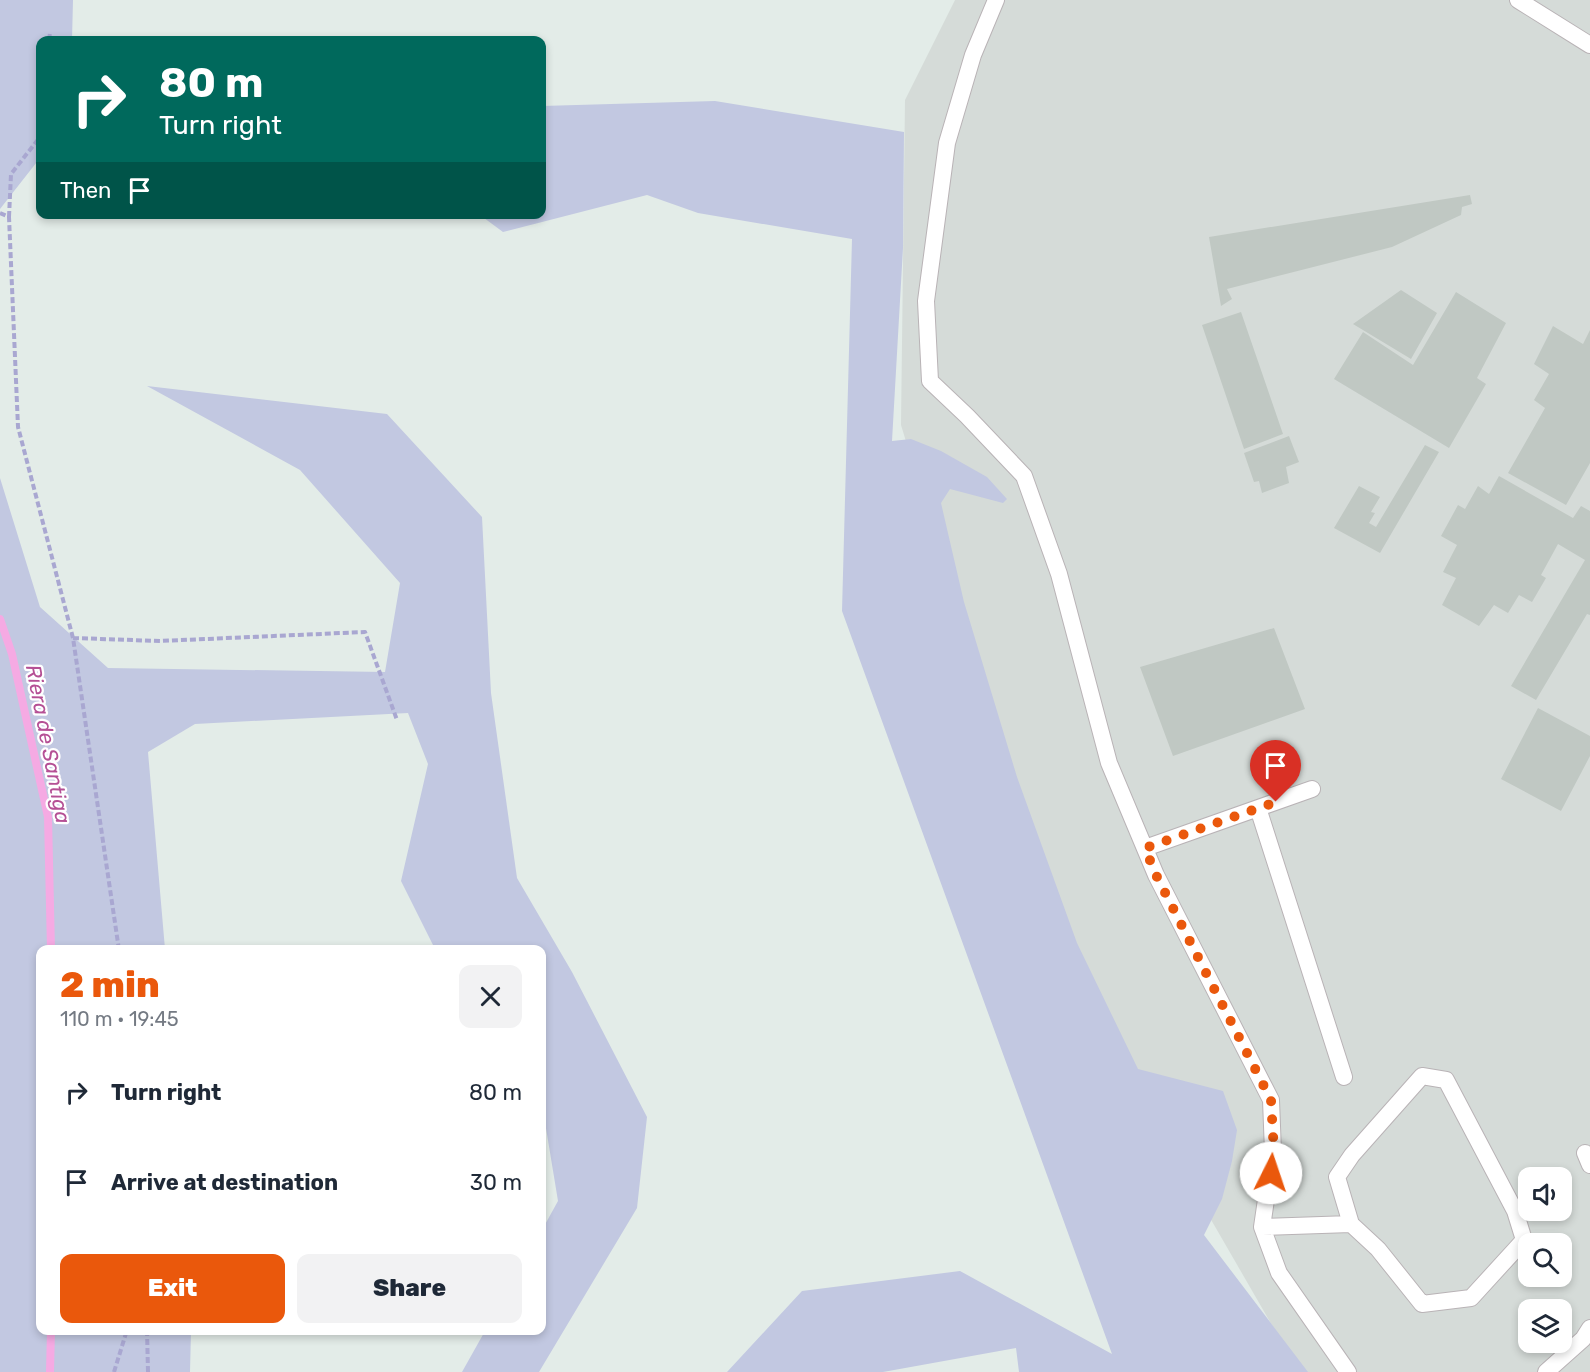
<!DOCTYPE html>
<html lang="en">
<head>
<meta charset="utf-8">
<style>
  :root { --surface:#fff; --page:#f2f2f3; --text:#1f2937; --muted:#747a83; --accent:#ea580c }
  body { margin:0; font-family:Rubik,sans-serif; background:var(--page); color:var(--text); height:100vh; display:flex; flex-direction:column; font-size:22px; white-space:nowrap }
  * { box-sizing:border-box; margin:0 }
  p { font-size:20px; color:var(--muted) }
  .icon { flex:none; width:33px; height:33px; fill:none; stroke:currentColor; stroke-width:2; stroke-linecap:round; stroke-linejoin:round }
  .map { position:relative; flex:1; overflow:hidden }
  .drawer { position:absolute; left:36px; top:945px; width:510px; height:390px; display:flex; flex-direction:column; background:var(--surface); border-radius:12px; box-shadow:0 3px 9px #0003 }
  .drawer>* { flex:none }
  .banner { position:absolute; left:36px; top:36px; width:510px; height:183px; border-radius:12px; box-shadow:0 3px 9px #0003; background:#00695c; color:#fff; overflow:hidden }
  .tools { position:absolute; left:1518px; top:1167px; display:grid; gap:12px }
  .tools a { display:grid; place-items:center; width:54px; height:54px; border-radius:12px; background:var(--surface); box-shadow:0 3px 9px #0003; font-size:30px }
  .pin { position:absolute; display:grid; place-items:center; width:51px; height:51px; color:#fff; margin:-62px -26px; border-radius:50% 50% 50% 0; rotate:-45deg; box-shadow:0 0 6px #0007 }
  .pin .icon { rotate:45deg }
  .me { position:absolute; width:66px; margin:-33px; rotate:4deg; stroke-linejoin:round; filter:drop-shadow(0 0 4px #0008) }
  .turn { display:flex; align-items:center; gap:21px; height:126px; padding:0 24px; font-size:27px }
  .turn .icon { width:78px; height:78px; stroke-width:2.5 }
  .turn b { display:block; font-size:42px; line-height:51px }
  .then { display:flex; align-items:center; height:57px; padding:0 24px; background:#0003; gap:12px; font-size:22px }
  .round { display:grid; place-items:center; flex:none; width:63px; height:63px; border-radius:12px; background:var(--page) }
  .summary { display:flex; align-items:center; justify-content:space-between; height:102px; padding:0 24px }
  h1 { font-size:36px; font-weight:800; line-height:45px; color:var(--accent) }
  .primary-button { display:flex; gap:12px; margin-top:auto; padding:12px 24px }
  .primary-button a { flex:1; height:69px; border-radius:12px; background:var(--accent); color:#fff; font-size:24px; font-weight:800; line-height:69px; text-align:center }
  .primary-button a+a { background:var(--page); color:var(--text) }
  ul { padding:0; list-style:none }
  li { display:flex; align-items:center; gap:18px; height:90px; padding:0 24px }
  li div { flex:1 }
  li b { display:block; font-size:22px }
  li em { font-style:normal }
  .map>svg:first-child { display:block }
  .industrial { fill:#d5dbd8; fill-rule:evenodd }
  .green { fill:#c2c8e1 }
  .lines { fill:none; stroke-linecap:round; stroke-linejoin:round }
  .stream { stroke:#f5aae3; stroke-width:8 }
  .building { fill:#c0c8c3 }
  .lane-casing { stroke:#b9b3b6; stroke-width:18 }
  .path { stroke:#a9a7d1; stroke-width:4; stroke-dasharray:6 3; stroke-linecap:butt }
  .lane { stroke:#fff; stroke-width:16 }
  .route { stroke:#ea580c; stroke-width:10; stroke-dasharray:0 18 }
  .labels { text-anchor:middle; stroke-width:4.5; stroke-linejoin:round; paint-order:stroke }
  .water-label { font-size:21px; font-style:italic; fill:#b55095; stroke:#fff }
</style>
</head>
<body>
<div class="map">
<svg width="1590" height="1372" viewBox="0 0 1590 1372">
  <rect width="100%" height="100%" fill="#e3ece8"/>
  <path class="industrial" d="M 955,0 L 1590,0 L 1590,1372 L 1299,1372 L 1068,972 L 901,425 L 905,100 ZM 1528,1178 L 1562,1178 L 1562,1210 L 1528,1210 ZM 1528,1244 L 1562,1244 L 1562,1276 L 1528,1276 ZM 1528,1310 L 1562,1310 L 1562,1342 L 1528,1342 Z"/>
  <path class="green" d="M 0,0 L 73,0 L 72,40 L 40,40 L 40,158 L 0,209 Z
    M 715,101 L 904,132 L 903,248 L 892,441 L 911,439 L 941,451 L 987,477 L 1007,499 L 1003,503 L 950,489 L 941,503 L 964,602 L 1017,777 L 1077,943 L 1138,1069 L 1223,1091 L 1237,1130 L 1232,1161 L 1222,1199 L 1204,1235 L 1308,1372 L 1019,1372 L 1016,1348 L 883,1372 L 727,1372 L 802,1291 L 960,1271 L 1112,1354 L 842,611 L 852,239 L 698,213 L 647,195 L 503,232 L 480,215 L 542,214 L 542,106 Z
    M 147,386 L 387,414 L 482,517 L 491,693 L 517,878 L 572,972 L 647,1117 L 637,1208 L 539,1372 L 462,1372 L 485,1331 L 542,1330 L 542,1230 L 558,1201 L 542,1104 L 542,950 L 435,949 L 401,881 L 428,764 L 408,713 L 195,724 L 148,752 L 165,949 L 40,950 L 40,1330 L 191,1331 L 190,1372 L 0,1372 L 0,478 L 40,607 L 108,668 L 385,672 L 400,583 L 300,470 Z"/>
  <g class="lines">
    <path class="stream" d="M 0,619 L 12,654 L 48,817 L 51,950
      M 50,1372 L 51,1330"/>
  </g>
  <path class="building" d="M 1470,195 L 1472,204 L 1462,207 L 1461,215 L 1392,247 L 1227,289 L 1232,299 L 1221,306 L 1209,237 Z
    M 1401,290 L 1437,313 L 1411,359 L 1353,324 Z
    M 1456,292 L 1506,323 L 1477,378 L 1486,384 L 1449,448 L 1334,379 L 1363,332 L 1413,365 Z
    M 1241,312 L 1283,434 L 1244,449 L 1202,325 Z
    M 1553,326 L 1583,344 L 1590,330 L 1590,463 L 1566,505 L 1508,473 L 1545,408 L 1534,400 L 1549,374 L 1534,364 Z
    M 1289,436 L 1299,462 L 1286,467 L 1289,483 L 1262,493 L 1259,481 L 1254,482 L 1244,453 Z
    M 1425,445 L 1439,452 L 1380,553 L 1334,528 L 1359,486 L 1380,497 L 1371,512 L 1375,513 L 1369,523 L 1376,527 Z
    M 1499,476 L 1573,518 L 1581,506 L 1590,511 L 1590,615 L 1587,614 L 1536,700 L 1511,686 L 1585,560 L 1558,544 L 1541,575 L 1546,578 L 1532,602 L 1519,595 L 1508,613 L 1494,605 L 1479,626 L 1442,605 L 1456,578 L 1443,572 L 1457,545 L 1441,536 L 1458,505 L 1465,509 L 1478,486 L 1489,494 Z
    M 1274,628 L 1305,709 L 1173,756 L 1140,667 Z
    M 1538,708 L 1590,736 L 1590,756 L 1561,811 L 1501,779 Z"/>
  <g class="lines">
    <g class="lane-casing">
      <path id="lane" d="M 996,0 L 973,55 L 947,143 L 926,301 L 930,381 L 967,416 L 1024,476 L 1059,574 L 1109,763 L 1156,875 L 1271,1100 L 1273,1152 L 1262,1227 L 1279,1273 L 1348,1372
        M 1518,0 L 1590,45
        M 1258,808 L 1344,1077
        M 1145,848 L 1312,789
        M 1585,1153 L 1590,1165
        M 1262,1227 L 1351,1224 L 1378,1249 L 1422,1304 L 1471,1298 L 1524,1240 L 1515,1211 L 1446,1080 L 1422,1076 L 1352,1155 L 1337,1177 L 1351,1224
        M 1546,1372 L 1583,1339 L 1590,1328"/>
    </g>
    <path class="path" d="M 49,40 L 50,33
      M 0,213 L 9,217 L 18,427 L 73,638 L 119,950
      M 9,217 L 11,174 L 40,137
      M 73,638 L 160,641 L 365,632 L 397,720
      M 147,1330 L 148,1372
      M 114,1372 L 127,1330"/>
    <use href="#lane" class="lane"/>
  </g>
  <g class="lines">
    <path class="route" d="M 1271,1173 L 1274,1152 L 1271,1100 L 1156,875 L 1145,848 L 1276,802"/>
  </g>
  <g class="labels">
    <g class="water-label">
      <text transform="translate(48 744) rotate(79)" y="7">Riera de Santiga</text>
    </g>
  </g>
</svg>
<div class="tools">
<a><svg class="icon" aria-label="sound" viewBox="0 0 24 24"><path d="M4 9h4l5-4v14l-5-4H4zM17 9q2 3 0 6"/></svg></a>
<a><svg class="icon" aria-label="search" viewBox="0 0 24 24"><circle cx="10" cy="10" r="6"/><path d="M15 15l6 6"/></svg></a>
<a><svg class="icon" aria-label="layers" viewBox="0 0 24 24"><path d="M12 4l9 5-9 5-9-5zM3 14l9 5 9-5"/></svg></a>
</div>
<div class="pin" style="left:1276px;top:802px;background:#d93025"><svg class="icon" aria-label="arrive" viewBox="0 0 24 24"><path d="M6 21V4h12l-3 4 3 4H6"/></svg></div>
<svg class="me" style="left:1271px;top:1173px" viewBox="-20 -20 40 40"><circle r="19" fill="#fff"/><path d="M0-13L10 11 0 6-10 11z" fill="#ea580c"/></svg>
<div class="banner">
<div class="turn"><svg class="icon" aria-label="right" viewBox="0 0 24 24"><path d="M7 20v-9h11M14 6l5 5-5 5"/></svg><div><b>80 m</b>Turn right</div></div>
<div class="then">Then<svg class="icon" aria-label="arrive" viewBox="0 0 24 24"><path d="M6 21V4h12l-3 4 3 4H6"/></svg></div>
</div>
<section class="drawer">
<div class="summary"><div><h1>2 min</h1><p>110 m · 19:45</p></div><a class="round"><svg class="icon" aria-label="close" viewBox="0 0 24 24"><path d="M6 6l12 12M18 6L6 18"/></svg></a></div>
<ul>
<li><svg class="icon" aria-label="right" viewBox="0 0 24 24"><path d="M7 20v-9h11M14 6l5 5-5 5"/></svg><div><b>Turn right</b></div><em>80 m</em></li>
<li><svg class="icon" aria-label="arrive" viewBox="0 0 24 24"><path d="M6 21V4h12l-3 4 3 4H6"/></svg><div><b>Arrive at destination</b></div><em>30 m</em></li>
</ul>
<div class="primary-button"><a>Exit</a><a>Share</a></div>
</section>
</div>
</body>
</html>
